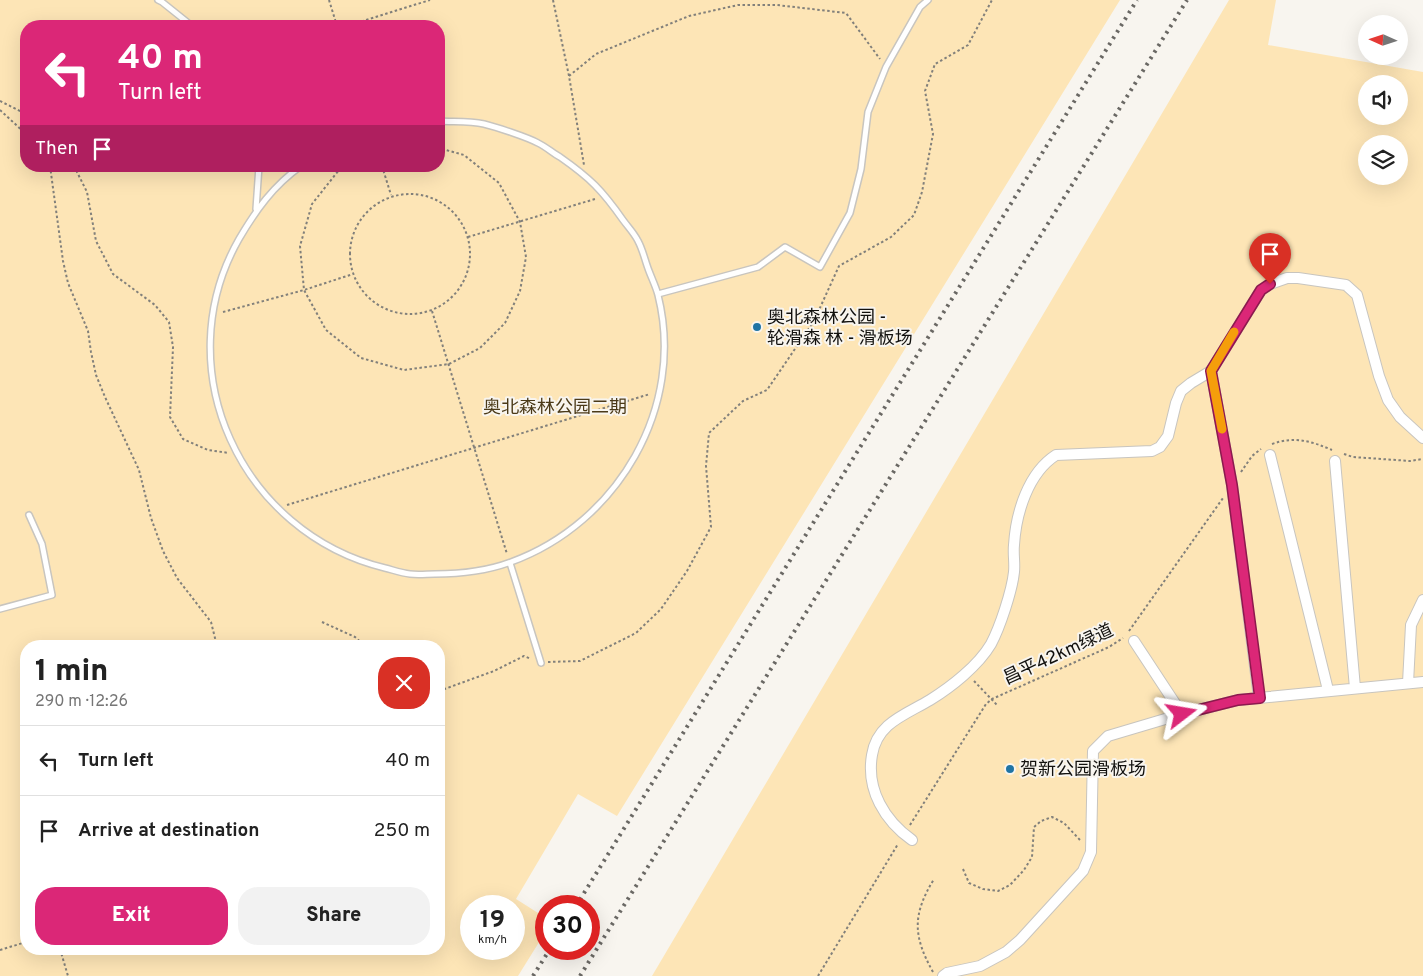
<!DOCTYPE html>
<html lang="en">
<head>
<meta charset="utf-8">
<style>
  :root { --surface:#fff; --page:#f2f2f2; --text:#222; --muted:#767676; --line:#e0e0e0; --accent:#db2777 }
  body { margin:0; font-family:Overpass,"Noto Sans SC",sans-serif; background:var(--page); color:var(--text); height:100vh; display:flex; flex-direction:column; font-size:19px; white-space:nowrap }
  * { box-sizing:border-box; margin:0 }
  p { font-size:16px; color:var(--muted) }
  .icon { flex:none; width:28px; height:28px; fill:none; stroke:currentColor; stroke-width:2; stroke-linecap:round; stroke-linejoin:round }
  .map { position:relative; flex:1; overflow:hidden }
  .side { position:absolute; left:20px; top:640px; width:425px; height:315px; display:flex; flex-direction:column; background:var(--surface); border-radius:20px; box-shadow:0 5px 20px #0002 }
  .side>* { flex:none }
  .top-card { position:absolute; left:20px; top:20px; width:425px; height:152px; border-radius:20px; box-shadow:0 5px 20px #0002; background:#db2777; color:#fff; overflow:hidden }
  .needle { width:32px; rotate:273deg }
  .tools { position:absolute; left:1358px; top:15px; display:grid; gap:10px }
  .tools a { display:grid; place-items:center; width:50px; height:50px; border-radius:50%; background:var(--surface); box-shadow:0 5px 20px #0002; font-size:25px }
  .speed { position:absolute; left:460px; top:895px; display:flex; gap:10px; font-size:25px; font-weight:700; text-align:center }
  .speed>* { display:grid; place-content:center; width:65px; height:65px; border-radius:50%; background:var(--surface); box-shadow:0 5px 20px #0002; line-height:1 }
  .speed small { font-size:12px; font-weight:400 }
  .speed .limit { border:8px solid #d22; background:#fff; color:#111 }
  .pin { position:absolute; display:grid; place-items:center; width:42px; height:42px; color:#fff; margin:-51px -21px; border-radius:50% 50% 50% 0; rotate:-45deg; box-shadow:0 0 5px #0007 }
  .pin .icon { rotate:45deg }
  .me { position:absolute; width:55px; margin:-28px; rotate:76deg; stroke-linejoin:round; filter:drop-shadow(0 0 4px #0008) }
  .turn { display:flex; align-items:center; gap:18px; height:105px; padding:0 15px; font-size:22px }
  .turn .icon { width:65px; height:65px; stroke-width:2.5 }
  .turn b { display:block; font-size:35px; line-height:42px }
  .then { display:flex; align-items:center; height:48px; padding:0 15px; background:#0003; gap:10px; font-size:19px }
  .round { display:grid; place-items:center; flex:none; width:52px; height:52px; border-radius:20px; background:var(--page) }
  .summary { display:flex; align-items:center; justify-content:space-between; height:85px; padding:0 15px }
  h1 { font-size:30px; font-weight:800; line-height:38px }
  .action { display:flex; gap:10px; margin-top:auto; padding:10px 15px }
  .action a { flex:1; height:58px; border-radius:20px; background:var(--accent); color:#fff; font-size:20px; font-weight:800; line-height:58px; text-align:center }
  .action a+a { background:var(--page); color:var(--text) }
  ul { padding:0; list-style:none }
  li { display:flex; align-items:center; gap:15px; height:70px; padding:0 15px; border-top:1px solid var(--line) }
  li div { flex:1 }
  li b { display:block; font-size:19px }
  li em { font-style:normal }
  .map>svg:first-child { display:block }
  .green { fill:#fde5b6; fill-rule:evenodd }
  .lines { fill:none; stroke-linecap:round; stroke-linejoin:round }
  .service-casing { stroke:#c8c5bf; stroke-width:8 }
  .minor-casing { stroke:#c8c5bf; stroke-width:12 }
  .path { stroke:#82807b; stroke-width:2; stroke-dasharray:2.5 2.5; stroke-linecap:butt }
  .service { stroke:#fff; stroke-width:5 }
  .minor { stroke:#fff; stroke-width:10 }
  .rail { stroke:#6a6864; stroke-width:4; stroke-dasharray:2.5 5; stroke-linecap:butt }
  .route-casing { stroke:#8e194d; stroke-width:12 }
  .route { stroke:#db2777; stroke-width:9 }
  .slow { stroke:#f59e0b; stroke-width:9 }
  .poi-dot { fill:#2074a4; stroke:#f8f5ef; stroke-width:2 }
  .labels { text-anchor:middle; stroke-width:4; stroke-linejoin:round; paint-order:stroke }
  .poi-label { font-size:18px; fill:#12110e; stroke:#f8f5ef; text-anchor:start }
  .park-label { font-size:18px; fill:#4b3a18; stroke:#f8f5ef }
  .street-label { font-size:18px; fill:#12110e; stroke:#f8f5ef }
</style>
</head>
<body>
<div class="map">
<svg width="1423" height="976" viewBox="0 0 1423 976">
  <rect width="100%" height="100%" fill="#f8f5ef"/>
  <path class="green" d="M 0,0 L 1120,0 L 617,816 L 578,794 L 516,899 L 546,918 L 546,931 L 518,976 L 0,976 ZM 26,26 L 439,26 L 439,166 L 26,166 ZM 26,646 L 439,646 L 439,949 L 26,949 ZM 471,906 L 514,906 L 514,949 L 471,949 Z
    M 1229,0 L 1276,0 L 1268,45 L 1423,72 L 1423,976 L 652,976 ZM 1366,84 L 1399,84 L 1399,116 L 1366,116 ZM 1366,144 L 1399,144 L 1399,176 L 1366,176 Z"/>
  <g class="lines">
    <g class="service-casing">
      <path id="service" d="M 158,0 L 162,2 L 192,26
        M 301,166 C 273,186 256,210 239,239 C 165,369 241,533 385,568 C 393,570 401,573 410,574 C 418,575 427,574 435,574 C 460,574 487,571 511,562 C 618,523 686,407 658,295 C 656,287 652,279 649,271 C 645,261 643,250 638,241 C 634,233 628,227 623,220 C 602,190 590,178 560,157 C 553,153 546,147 538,143 C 527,137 496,127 484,124 C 469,121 453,122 439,121
        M 256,209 L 259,166
        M 658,294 L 758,267 L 785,247 L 820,267 L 850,213 L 861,169 L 868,112 L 886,67 L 920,7 L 928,0
        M 510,563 L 541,663
        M 0,609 L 52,595 L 42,544 L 29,515"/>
    </g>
    <g class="minor-casing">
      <path id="minor" d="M 1211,371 L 1232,485 L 1259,698
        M 1270,455 L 1328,690
        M 1335,461 L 1355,688
        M 1134,641 L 1182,714
        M 1408,683 L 1411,625 L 1423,600
        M 912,840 C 885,821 866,790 872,755 C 877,723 905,715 930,700 C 951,687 978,666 991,644 C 1000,627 1012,591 1014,572 C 1015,563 1013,554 1014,545 C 1016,513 1028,473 1056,455 L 1152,451 L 1160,447 L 1168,436 L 1176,403 L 1181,391 L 1191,383 L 1211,371 L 1261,290 L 1270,284 L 1287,278 L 1298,278 L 1346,285 L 1357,295 L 1379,376 L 1388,400 L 1400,417 L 1423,438
        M 943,976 L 947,973 L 980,966 L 1006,952 L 1020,940 L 1083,871 L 1091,852 L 1093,751 L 1108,736 L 1182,714 L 1238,700 L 1423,682"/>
    </g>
    <path class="path" d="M 329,0 L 337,26
      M 553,0 L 569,76 L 584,165
      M 347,26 L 430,0
      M 569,76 L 596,54 L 689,16 L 738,5 L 777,5 L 846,13 L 880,59
      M 0,101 L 26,114
      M 0,110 L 26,134
      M 50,166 L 63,261 L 68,283 L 88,331 L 91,352 L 96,375 L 105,397 L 139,470 L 151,518 L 163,551 L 177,578 L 211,622 L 217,646
      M 74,166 L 87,192 L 96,241 L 113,274 L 155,305 L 169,322 L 173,347 L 170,417 L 183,439 L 208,450 L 229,453
      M 346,166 L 339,170 L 312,204 L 300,246 L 304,290 L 326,330 L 361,358 L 404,370 L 449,364 L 480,348 L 505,323 L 520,291 L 526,257 L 520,222 L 499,183 L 464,155 L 439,148
      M 382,166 L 391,195
      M350 254a60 60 0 1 1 120 0a60 60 0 1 1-120 0Z
      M 468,237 L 595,199
      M 432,311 L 507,554
      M 223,312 L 304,290 L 353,274
      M 1272,444 C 1294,436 1311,441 1332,450
      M 1344,454 L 1353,457 L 1410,461 L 1423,459
      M 1241,472 L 1252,456 L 1261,449
      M 287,505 L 650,394
      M 322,622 L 355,637 L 365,646
      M 1129,631 L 1223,498
      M 548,662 L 580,661 L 636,633 L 661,609 L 687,571 L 711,527 L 706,466 L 709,433 L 743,401 L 767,390 L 814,321 L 839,266 L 891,237 L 914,215 L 922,192 L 933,134 L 925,91 L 935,64 L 968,45 L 992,0
      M 974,681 L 997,705
      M 439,691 L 494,671 L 524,656 L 531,659
      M 910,825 L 986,704 L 992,699 L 1109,647 L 1123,638
      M 963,869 L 969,883 L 983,889 L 998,891 L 1010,885 L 1024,870 L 1032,857 L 1034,827 L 1041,821 L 1052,817 L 1064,823 L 1080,840
      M 60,949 L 68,976
      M 0,950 L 26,942
      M 933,972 C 913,936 912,915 934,879
      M 818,976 L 898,844"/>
    <use href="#service" class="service"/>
    <use href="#minor" class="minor"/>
    <path class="rail" d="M 576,906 L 1137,0
      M 533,976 L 550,949
      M 580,976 L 1187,0"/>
  </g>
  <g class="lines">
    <g class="route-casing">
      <path id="route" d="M 1182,714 L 1238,700 L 1260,698 L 1232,485 L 1211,371 L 1261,290 L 1270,284"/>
    </g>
    <use href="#route" class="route"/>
    <path class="slow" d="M 1222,429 L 1211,371 L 1234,332"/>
  </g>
  <g class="poi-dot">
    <circle cx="757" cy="327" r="5"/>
    <circle cx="1010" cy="769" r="5"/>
  </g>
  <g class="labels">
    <g class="poi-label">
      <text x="767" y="323">奥北森林公园 -<tspan x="767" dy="21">轮滑森 林 - 滑板场</tspan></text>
      <text x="1020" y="775">贺新公园滑板场</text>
    </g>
    <g class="park-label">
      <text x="555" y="413">奥北森林公园二期</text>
    </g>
    <g class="street-label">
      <text transform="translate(1058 654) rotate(-25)" y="6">昌平42km绿道</text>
    </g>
  </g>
</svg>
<div class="tools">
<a><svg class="needle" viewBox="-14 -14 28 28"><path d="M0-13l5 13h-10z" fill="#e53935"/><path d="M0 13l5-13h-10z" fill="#767676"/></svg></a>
<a><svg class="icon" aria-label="sound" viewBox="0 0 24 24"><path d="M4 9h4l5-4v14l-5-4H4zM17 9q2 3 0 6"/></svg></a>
<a><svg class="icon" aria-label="layers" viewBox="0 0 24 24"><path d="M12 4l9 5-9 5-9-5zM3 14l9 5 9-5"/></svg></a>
</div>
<div class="speed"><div>19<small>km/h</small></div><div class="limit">30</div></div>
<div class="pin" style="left:1270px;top:284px;background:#d93025"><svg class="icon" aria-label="arrive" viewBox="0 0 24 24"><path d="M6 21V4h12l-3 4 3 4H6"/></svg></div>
<svg class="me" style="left:1182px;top:714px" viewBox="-20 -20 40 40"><path d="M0-17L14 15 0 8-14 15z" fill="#db2777" stroke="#fff" stroke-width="4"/></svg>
<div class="top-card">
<div class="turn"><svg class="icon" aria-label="left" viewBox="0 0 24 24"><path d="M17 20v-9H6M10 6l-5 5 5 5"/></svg><div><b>40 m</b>Turn left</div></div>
<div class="then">Then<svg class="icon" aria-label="arrive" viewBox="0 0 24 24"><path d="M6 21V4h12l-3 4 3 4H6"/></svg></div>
</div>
<section class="side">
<div class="summary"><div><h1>1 min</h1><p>290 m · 12:26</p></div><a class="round" style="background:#d93025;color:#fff"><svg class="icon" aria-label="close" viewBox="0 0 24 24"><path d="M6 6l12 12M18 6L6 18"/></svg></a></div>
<ul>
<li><svg class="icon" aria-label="left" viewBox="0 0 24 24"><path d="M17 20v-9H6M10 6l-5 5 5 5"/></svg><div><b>Turn left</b></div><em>40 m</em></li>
<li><svg class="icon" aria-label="arrive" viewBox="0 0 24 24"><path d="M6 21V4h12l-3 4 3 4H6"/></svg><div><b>Arrive at destination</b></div><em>250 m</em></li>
</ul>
<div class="action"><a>Exit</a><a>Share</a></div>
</section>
</div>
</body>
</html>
